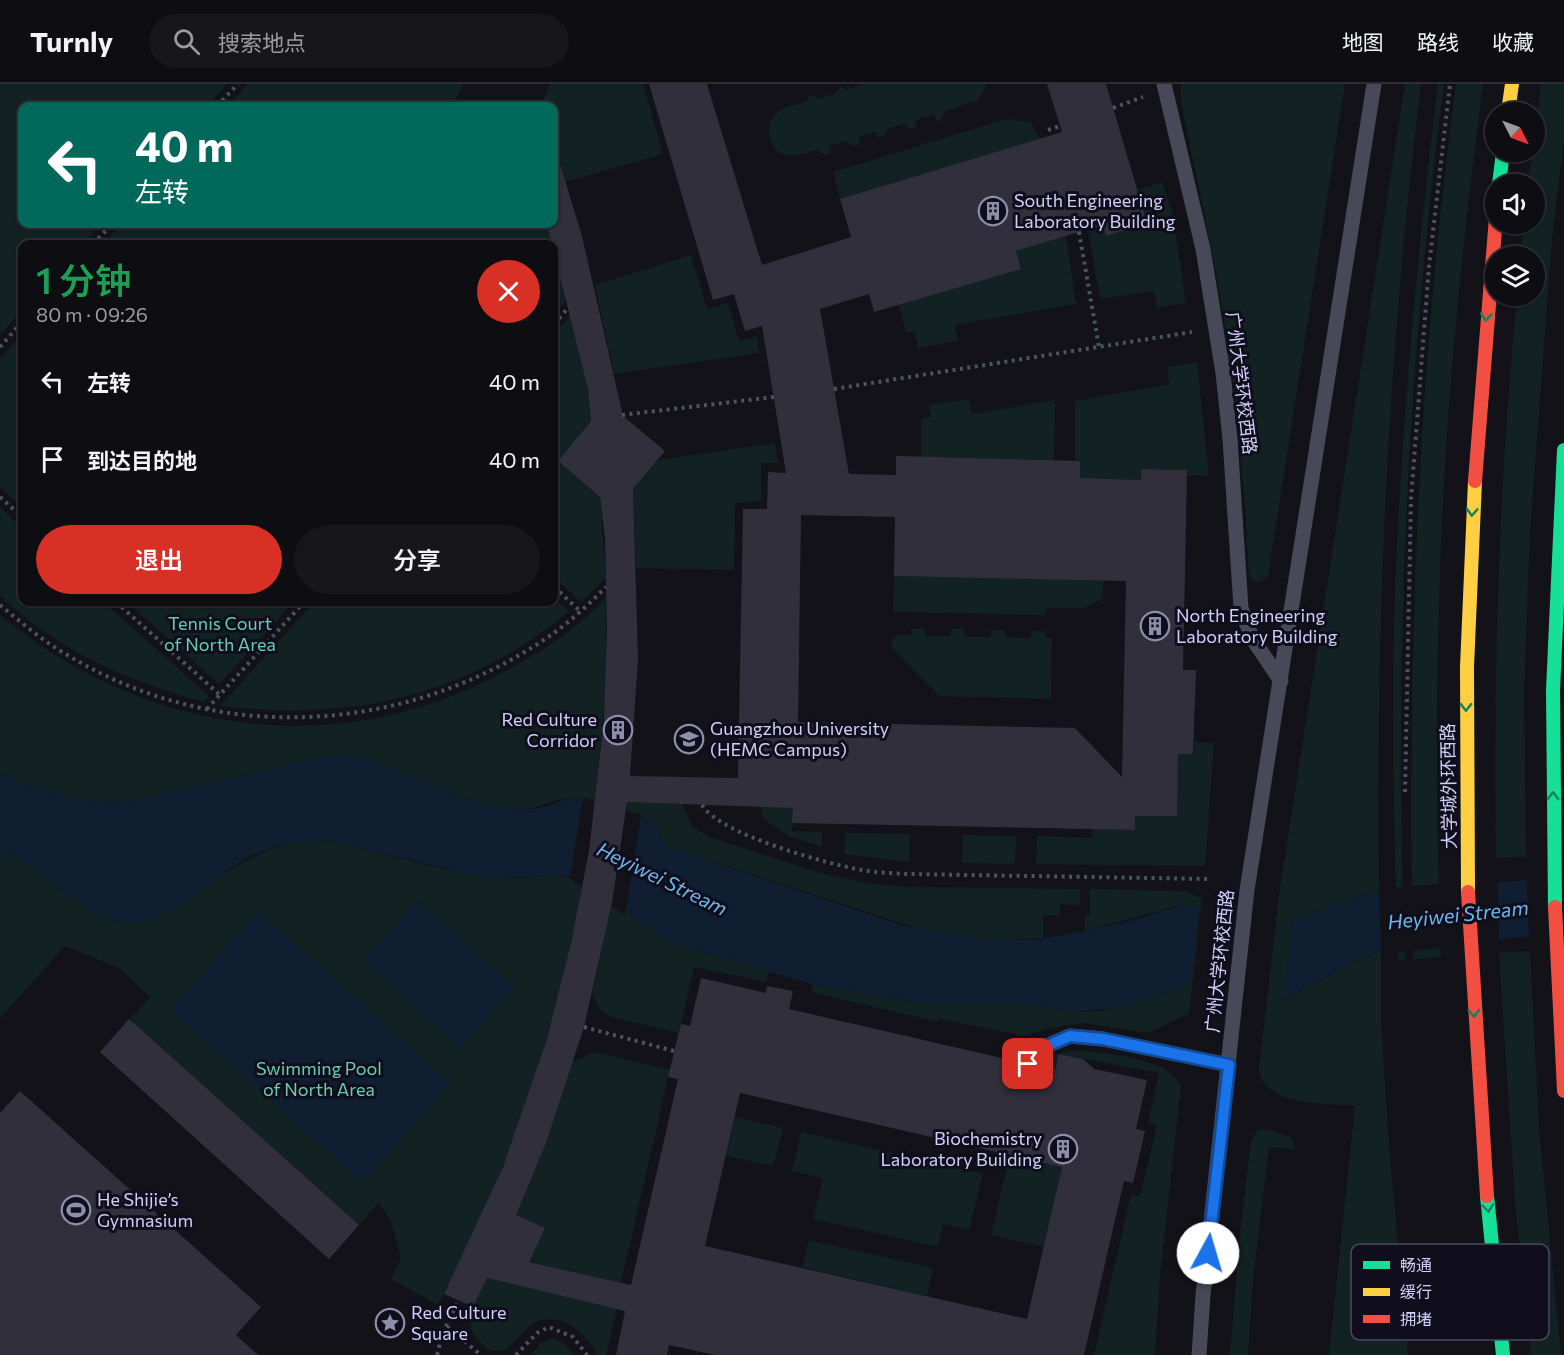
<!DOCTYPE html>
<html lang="zh">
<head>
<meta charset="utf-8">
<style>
  :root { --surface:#0e0e12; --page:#17171b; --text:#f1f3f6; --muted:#9b9c9f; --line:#2e2e32; --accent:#d93025 }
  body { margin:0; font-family:Commissioner,"Noto Sans SC",sans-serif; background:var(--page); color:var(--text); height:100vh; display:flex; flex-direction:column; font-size:22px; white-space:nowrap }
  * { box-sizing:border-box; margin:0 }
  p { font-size:20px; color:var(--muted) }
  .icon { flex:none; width:33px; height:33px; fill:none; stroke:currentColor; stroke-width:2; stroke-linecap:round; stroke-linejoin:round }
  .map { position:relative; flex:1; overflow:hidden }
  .panel { position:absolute; left:18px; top:156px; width:540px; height:366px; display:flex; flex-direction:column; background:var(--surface); border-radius:12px; box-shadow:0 2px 4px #0004,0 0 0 2px var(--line) }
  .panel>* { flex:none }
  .top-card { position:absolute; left:18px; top:18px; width:540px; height:126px; border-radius:12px; box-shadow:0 2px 4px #0004,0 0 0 2px var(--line); background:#00695c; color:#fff; overflow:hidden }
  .needle { width:39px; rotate:132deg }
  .fabs { position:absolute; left:1485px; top:18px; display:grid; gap:12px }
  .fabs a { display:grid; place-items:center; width:60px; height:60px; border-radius:50%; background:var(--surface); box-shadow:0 2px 4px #0004,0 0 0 2px var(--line); font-size:30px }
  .pin { position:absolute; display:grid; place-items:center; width:51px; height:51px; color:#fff; margin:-26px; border-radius:12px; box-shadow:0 3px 9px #0006 }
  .me { position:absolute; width:66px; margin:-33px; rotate:6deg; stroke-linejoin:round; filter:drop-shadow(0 0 4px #0008) }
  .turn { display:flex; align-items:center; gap:21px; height:126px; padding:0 18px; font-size:27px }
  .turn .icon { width:78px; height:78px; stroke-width:2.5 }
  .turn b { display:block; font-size:42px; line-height:51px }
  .round { display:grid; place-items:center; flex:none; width:63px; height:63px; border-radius:32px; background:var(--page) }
  .head { display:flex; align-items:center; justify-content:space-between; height:102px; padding:0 18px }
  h1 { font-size:36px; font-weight:600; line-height:45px; color:#1e9e55 }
  .action { display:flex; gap:12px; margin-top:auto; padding:12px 18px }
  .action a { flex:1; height:69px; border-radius:36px; background:var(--accent); color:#fff; font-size:24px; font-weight:600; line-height:69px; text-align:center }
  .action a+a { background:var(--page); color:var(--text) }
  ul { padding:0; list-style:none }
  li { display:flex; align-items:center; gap:18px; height:78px; padding:0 18px }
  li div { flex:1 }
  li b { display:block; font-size:22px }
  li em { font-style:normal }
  header { display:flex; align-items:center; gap:36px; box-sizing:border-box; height:84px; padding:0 30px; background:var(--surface); border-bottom:2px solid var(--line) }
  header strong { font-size:28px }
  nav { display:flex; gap:33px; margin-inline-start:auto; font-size:21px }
  .search { width:420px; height:54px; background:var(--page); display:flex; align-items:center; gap:15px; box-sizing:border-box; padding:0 21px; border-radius:33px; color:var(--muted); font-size:22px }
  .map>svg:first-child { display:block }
  .green { fill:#122222 }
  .water { fill:#0f1e31 }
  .pier { fill:#121218 }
  .building { fill:#302f3b; fill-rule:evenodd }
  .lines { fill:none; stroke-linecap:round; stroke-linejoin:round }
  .path { stroke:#49565f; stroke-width:4; stroke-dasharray:3 4.5; stroke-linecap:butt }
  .lane { stroke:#474858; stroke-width:15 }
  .fast { stroke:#16e098; stroke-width:14 }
  .slow { stroke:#ffcf43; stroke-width:14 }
  .jam { stroke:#f24e42; stroke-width:14 }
  .oneway { stroke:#138260 }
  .route-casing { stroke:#114b97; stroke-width:15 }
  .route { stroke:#1a73e8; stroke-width:10 }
  .labels { text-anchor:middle; stroke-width:6; stroke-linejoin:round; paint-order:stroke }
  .poi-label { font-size:18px; fill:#d1cff8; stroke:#100e1c; text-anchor:start }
  .street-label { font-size:18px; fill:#d1cff8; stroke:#100e1c }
  .park-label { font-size:18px; fill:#66cdad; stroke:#100e1c }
  .water-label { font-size:20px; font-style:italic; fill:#6cb8ea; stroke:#100e1c }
  .key { fill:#100e1c; stroke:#4a485e; stroke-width:1.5 }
  .key-label { font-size:16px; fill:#d1cff8 }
</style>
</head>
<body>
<header>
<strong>Turnly</strong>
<div class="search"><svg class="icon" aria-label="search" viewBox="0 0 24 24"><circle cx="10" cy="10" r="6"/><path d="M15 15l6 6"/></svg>搜索地点</div>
<nav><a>地图</a><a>路线</a><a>收藏</a></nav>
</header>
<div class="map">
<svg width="1564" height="1271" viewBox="0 0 1564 1271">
  <rect width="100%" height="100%" fill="#121218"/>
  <path class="green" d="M 0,0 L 227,0 L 207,22 L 22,22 L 22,140 L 101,140 L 82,160 L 22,160 L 22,226 L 0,251 Z
    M 248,0 L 463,0 L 456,16 L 472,22 L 228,22 Z
    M 550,0 L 643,0 L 663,70 L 565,98 L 554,64 L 554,22 L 541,22 Z
    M 863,0 L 987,0 L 978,16 L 945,27 L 941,36 L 937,37 L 933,31 L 916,36 L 916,42 L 911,45 L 904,40 L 887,45 L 884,53 L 878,53 L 875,48 L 859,53 L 860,58 L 856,62 L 850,61 L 847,57 L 831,61 L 831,67 L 828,71 L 822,70 L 819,65 C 809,68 797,73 787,71 C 766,67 763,38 779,27 C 787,22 798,20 806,18 L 810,10 L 818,15 L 835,10 L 840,2 L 847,6 Z
    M 1181,0 L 1345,0 L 1268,492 L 1259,499 L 1252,496 L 1249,491 C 1244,397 1236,304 1220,211 C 1209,147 1194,83 1181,19 Z
    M 1405,0 L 1421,0 C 1388,269 1375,537 1379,808 L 1359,812 L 1292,837 L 1284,916 L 1360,874 L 1381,867 L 1381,938 L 1389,1061 L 1408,1271 L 1329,1271 L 1355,1022 C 1326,1019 1264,1023 1259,986 L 1279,811 Z
    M 1438,0 L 1444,0 C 1406,291 1394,582 1405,875 L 1398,876 C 1394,752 1391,628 1395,505 C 1402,336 1417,168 1438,0 Z
    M 1456,0 L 1483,0 C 1473,80 1463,159 1456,239 C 1436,449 1433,662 1441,873 L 1413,875 C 1407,582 1417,291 1456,0 Z
    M 1541,0 L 1564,0 L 1564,54 L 1552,155 L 1530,448 L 1524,608 L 1526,773 L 1496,774 C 1493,586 1499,399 1517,212 L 1534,212 L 1534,172 L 1520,172 L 1524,140 L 1534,140 L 1534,100 L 1528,100 L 1532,68 L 1534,68 Z
    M 1006,35 L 1031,38 L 1040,55 L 840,115 L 833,88 Z
    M 1162,98 L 1173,132 L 1186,219 L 1157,224 L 1154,207 L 1100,215 L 1088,146 L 1103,141 L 1106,152 L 1146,140 L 1137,106 Z
    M 122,140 L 547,140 L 553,160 L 103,160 Z
    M 1066,152 L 1076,220 L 955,241 L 958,257 L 918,264 L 915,247 L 906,249 L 899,220 L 1021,185 L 1016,167 Z
    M 554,161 L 567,215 L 554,230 Z
    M 691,171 L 707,225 L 728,219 L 739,257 L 757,252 L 759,269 L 614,290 L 595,201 Z
    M 571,231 L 588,305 L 591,337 L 558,377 L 600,413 L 606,494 L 581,518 L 554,493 L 554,250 Z
    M 22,250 L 22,423 L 0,403 L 0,275 Z
    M 1197,278 L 1209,392 L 1187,391 L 1187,386 L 1141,385 L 1141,396 L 1080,394 L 1080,377 L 1075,376 L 1075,317 L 1169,300 L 1167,283 Z
    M 969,315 L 972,330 L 1055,316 L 1054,376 L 921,373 L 921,335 L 931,333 L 929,321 Z
    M 775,359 L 778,379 L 761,379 L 761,417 L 735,419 L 734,486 L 636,484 L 633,405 L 658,376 Z
    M 0,423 L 22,444 L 22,518 L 104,518 L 209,612 L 204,618 C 127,597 59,567 0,512 Z
    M 894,492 L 1103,496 L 1103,514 L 1084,524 L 1046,524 L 1045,531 L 893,528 Z
    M 554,513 L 569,527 C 467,613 350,638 220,622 L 314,518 L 554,518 Z
    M 606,513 L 606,603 L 595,720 C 586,718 573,713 564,715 C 540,720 528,729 501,724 C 444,713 395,677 336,671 L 142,715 C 87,723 51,709 0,690 L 0,531 C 145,651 336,679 504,588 C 541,568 578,545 606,513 Z
    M 127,518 L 294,518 L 219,600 Z
    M 911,545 L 925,545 L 925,552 L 950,552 L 951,545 L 964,545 L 965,553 L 991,553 L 991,546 L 1005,546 L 1005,553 L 1031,554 L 1031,547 L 1045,547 L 1045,554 L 1052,554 L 1051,615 L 939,612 L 891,563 L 892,556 L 898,551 L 911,551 Z
    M 1194,658 L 1214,659 L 1205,782 L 1036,780 L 1037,752 L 1092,754 L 1093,745 L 1135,746 L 1135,732 L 1176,732 L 1178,670 L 1194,670 Z
    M 627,718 L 682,720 L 692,742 L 710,753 L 817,788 L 865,799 L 906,803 L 1080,805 L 1080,821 L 1060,820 L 1060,831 L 1043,831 L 1043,854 L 994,857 L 923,846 L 669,763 L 661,756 L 657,738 L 625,729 Z
    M 761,723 L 796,724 L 792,747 L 822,748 L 822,763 L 791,753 L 763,735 Z
    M 845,749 L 910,750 L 909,778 L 844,770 Z
    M 963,751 L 1016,752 L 1015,780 L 962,779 Z
    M 318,756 L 336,758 C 397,772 458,794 521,794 C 544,794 562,787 583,800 C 564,897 540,993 502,1084 C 483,1131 461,1176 438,1221 L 391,1195 L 401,1174 L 390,1134 L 378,1120 L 329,1175 L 100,968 L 150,913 L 119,884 L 65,862 L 0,934 L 0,766 L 29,779 L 63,807 L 143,838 C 208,812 241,760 318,756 Z
    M 1090,805 L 1186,807 L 1202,815 L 1189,929 L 1149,949 L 1083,939 L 1049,944 L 1025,952 L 939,935 L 938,938 L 811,908 L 812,900 L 924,920 L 1027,920 L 1077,928 L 1102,927 L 1196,860 L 1200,826 L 1177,822 L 1085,847 L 1085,831 L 1090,831 Z
    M 612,819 L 676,861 L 769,885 L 766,898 L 694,883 L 679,949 L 611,933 L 601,927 L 592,911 Z
    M 1530,867 L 1539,1043 L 1561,1271 L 1531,1271 L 1515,1117 L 1499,869 Z
    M 1081,966 C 1111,971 1167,973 1181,1002 L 1160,1192 L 1155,1271 L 1094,1271 L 1131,1110 L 1140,1112 L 1157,1041 L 1148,1038 L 1159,989 L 1059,970 L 1055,986 L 1046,984 C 1051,967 1067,967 1081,966 Z
    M 595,968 L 670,986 L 621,1199 L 498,1170 L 508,1149 L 537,1161 L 545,1145 L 516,1131 L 546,1059 L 572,978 Z
    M 735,1033 L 783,1044 L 773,1082 L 726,1072 Z
    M 1267,1045 L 1291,1053 L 1296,1065 L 1269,1063 L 1253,1196 L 1248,1271 L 1230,1271 L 1239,1158 L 1251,1057 L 1258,1046 Z
    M 801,1048 L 983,1090 L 969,1146 L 943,1140 L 938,1163 L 813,1135 L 823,1094 L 792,1087 Z
    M 1010,1071 L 1062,1083 L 1044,1163 L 991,1151 Z
    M 809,1156 L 933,1184 L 927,1212 L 802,1183 Z
    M 487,1194 L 617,1225 L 606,1271 L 597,1271 C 586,1249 559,1225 533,1240 C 523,1247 515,1258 505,1266 L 490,1266 C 456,1244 474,1223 487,1194 Z
    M 552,1254 L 563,1258 L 574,1271 L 531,1271 L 541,1259 Z"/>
  <path class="water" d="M 348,670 C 401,682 448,714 501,724 C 514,726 530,726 543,723 C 558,720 567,711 583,716 L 657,738 L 661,756 L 669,763 L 902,841 L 986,856 L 1033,856 L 1073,849 L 1127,838 L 1183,821 L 1200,825 L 1191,899 L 1129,922 L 1077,928 L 1027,920 L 924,920 L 812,900 L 769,888 L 769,885 L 676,861 L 570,792 L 484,794 L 336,758 C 302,754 270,761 240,778 C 211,796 160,845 125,839 C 80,832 44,782 0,766 L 0,690 C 51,709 87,723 142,715 L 318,674 Z
    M 1564,793 L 1564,849 L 1380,867 L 1360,874 L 1283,916 L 1292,837 L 1359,812 L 1379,808 Z
    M 418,817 L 514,903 L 460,963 L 364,876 Z
    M 259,828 L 450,1000 L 362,1098 L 170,926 Z"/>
  <path class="pier" d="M 583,713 L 641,731 L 625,831 L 570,795 Z
    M 1564,790 L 1564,852 L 1529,855 L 1527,793 Z
    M 1497,795 L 1499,858 L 1381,870 L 1379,805 Z"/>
  <path class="building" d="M 649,0 L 707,0 L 762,181 L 851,153 L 840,115 L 1062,48 L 1047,0 L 1106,0 L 1147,139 L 1106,152 L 1103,141 L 1016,167 L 1021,185 L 874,228 L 869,210 L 820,225 L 849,390 L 896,391 L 896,372 L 1080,377 L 1080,394 L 1141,396 L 1141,385 L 1187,386 L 1183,586 L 1196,586 L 1193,670 L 1178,670 L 1177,732 L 1135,732 L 1135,746 L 792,739 L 793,724 L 627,718 L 612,819 L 584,943 L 546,1059 L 516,1131 L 545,1144 L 529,1178 L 631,1201 L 678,995 L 668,993 L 681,940 L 690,942 L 701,894 L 766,909 L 767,902 L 793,907 L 789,925 L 1019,978 L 1019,984 L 1026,989 L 1032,989 L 1039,982 L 1055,986 L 1058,970 L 1083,975 L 1094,985 L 1147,996 L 1136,1045 L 1145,1047 L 1133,1099 L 1124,1097 L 1084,1271 L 715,1271 L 669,1261 L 667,1271 L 616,1271 L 625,1227 L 487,1194 L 473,1223 L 444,1210 L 503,1083 L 547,955 L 571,859 L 589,767 L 604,635 L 607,545 L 605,454 L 600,413 L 558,377 L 591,337 L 588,305 L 547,140 L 554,140 L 554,81 L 560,80 L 582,152 L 623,332 L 665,367 L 633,405 L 638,575 L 630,692 L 738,694 L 743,425 L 767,425 L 768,388 L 786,389 L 762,242 L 745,247 L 734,210 L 713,216 ZM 801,431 L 895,433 L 894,492 L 1126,497 L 1122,693 L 1075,644 L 798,638 ZM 740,1009 L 1062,1083 L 1027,1235 L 705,1162 Z
    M 129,935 L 359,1141 L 329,1175 L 100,968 Z
    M 20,1007 L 261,1223 L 236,1251 L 258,1271 L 0,1271 L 0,1029 Z"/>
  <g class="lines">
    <path class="path" d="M 217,22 L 238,0
      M 1113,24 L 1143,13
      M 1048,46 L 1060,42
      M 1079,148 L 1099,263
      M 93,160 L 112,140
      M 554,240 L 569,223
      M 0,263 L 22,238
      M 834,305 L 1192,248
      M 622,331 L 774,313
      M 0,413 L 22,433
      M 554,503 L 580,527
      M 116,518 L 220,611
      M 0,521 C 22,539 44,558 69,572 C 220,663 408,650 551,551 C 571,537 589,520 606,503
      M 207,625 L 304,518
      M 1405,708 L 1411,415 L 1429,182 L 1450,0
      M 702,721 C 719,750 827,780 862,786 C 877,789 893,789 908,790 L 1211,795
      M 584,943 L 674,967
      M 447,1243 L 481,1271
      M 437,1271 L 442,1251 L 458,1217
      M 516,1271 L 537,1249 L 549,1243 L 573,1253 L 587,1271"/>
    <path class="lane" d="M 1164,0 L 1203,165 L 1223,289 L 1230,355 L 1241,524 L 1252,554 L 1281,597
      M 1028,980 L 1042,964 L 1070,952 L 1103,955 L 1229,981
      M 1199,1271 L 1203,1211 L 1247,806 L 1374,0"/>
    <path class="fast" d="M 1499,100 L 1503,68
      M 1555,823 L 1553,606 L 1564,366
      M 1487,1112 L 1503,1271"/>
    <path class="slow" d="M 1508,28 L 1512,0
      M 1468,808 L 1467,583 L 1475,397"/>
    <path class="jam" d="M 1475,397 L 1496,133
      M 1468,808 L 1487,1112
      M 1555,823 L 1564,1007"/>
  </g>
  <defs><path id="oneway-chevron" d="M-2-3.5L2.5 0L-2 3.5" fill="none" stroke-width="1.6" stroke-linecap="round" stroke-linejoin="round" transform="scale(1.5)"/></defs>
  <g class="oneway">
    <use href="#oneway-chevron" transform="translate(1486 233) rotate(96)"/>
    <use href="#oneway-chevron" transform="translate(1472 428) rotate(93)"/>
    <use href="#oneway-chevron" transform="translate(1466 623) rotate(91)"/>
    <use href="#oneway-chevron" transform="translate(1553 712) rotate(-90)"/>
    <use href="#oneway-chevron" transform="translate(1474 929) rotate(87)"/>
    <use href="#oneway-chevron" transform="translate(1488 1124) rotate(85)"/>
  </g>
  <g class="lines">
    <g class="route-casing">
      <path id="route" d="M 1028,980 L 1042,964 L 1070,952 L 1103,955 L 1229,981 L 1208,1169"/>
    </g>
    <use href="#route" class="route"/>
  </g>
  <defs>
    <g id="building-ring" transform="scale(1.5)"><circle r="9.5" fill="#100e1c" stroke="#8e8daa" stroke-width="1.5"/><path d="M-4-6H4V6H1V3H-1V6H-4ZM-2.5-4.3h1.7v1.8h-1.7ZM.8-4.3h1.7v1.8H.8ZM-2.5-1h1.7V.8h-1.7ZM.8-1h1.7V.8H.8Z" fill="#8e8daa"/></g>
    <g id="university-ring" transform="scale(1.5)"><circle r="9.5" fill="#100e1c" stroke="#8e8daa" stroke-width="1.5"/><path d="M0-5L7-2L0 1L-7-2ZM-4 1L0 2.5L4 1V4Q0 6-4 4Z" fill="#8e8daa"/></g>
    <g id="stadium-ring" transform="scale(1.5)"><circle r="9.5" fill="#100e1c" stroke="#8e8daa" stroke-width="1.5"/><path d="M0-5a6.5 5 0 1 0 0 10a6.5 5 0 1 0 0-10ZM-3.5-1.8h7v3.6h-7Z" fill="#8e8daa"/></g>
    <g id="sight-ring" transform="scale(1.5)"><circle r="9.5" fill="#100e1c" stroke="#8e8daa" stroke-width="1.5"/><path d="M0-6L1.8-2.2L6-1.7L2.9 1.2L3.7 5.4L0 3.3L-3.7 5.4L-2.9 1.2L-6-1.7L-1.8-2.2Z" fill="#8e8daa"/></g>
  </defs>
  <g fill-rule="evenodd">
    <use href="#building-ring" x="993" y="127"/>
    <use href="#building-ring" x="1155" y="542"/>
    <use href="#building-ring" x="618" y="646"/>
    <use href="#university-ring" x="689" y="655"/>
    <use href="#building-ring" x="1063" y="1065"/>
    <use href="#stadium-ring" x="76" y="1126"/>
    <use href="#sight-ring" x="390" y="1239"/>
  </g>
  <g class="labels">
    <g class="poi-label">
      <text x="1014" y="123">South Engineering<tspan x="1014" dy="21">Laboratory Building</tspan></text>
      <text x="1176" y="538">North Engineering<tspan x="1176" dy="21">Laboratory Building</tspan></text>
      <text x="597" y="642" text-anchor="end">Red Culture<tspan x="597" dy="21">Corridor</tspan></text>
      <text x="710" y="651">Guangzhou University<tspan x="710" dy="21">(HEMC Campus)</tspan></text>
      <text x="1042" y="1061" text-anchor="end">Biochemistry<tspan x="1042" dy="21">Laboratory Building</tspan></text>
      <text x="97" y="1122">He Shijie’s<tspan x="97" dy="21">Gymnasium</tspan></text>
      <text x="411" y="1235">Red Culture<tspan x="411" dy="21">Square</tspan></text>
    </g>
    <g class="street-label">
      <text transform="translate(1241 299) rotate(83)" y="6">广州大学环校西路</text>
      <text transform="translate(1449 702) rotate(-91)" y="6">大学城外环西路</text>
      <text transform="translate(1220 877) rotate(-84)" y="6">广州大学环校西路</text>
    </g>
    <g class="park-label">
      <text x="220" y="546">Tennis Court<tspan x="220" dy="21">of North Area</tspan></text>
      <text x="319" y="991">Swimming Pool<tspan x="319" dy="21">of North Area</tspan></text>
    </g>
    <g class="water-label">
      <text transform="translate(662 795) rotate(26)" y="7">Heyiwei Stream</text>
      <text transform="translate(1458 831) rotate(-6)" y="7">Heyiwei Stream</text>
    </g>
  </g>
  <rect x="1351" y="1160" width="198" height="96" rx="9" class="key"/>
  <rect x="1363" y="1177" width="27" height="8" fill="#16e098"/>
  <rect x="1363" y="1204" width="27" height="8" fill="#ffcf43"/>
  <rect x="1363" y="1231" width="27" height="8" fill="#f24e42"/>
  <g class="key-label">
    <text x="1400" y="1187">畅通</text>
    <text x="1400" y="1214">缓行</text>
    <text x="1400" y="1241">拥堵</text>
  </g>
</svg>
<div class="fabs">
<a><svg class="needle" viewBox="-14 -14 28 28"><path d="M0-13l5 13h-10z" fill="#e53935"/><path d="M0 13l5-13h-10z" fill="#9b9c9f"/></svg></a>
<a><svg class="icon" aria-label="sound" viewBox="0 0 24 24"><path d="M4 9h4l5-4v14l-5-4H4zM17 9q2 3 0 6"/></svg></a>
<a><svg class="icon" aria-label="layers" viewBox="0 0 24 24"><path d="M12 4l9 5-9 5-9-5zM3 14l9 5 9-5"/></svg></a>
</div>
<div class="pin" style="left:1028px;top:980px;background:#d93025"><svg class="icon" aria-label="arrive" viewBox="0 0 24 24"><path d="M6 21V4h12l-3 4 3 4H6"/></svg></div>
<svg class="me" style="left:1208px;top:1169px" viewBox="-20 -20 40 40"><circle r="19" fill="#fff"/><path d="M0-13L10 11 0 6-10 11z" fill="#1a73e8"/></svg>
<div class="top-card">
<div class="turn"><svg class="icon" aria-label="left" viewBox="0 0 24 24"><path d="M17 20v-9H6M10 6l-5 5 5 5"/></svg><div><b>40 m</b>左转</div></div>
</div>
<section class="panel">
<div class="head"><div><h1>1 分钟</h1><p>80 m · 09:26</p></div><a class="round" style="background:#d93025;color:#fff"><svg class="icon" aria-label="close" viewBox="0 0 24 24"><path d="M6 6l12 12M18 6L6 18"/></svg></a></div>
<ul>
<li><svg class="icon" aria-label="left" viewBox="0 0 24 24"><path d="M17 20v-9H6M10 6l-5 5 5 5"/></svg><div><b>左转</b></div><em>40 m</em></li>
<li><svg class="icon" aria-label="arrive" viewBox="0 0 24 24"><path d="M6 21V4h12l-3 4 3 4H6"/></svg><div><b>到达目的地</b></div><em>40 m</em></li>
</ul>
<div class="action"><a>退出</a><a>分享</a></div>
</section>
</div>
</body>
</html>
